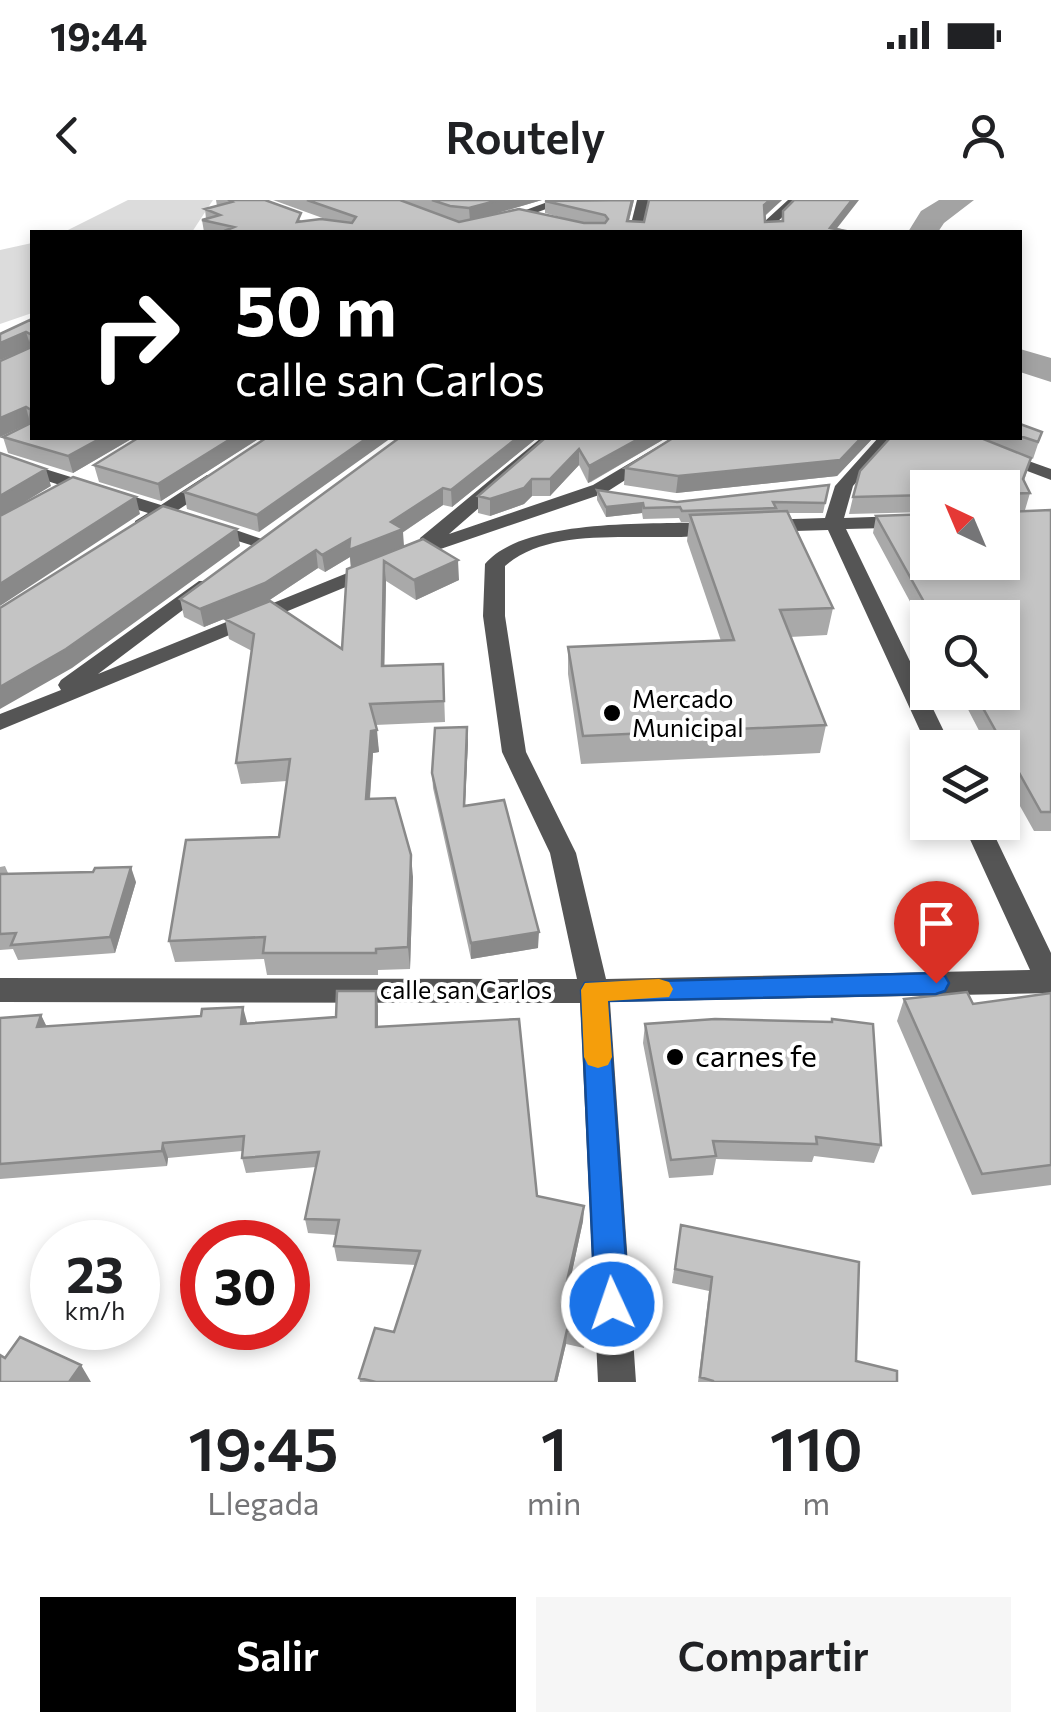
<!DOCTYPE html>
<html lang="es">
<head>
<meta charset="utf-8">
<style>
  :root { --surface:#fff; --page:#f6f6f6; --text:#202124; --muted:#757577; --accent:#000 }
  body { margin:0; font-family:Commissioner,sans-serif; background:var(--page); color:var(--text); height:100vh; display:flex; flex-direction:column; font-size:38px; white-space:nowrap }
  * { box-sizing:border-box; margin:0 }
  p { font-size:32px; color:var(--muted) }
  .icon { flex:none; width:55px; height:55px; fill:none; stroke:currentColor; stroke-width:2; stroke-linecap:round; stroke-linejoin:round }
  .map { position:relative; height:1182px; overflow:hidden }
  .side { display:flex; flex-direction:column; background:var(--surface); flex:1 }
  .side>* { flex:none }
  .top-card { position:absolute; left:30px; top:30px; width:992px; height:210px; border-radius:0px; box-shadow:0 5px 15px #0003; background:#000; color:#fff; overflow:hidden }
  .needle { width:65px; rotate:316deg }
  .controls { position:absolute; left:910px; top:270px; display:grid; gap:20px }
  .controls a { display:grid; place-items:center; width:110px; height:110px; border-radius:0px; background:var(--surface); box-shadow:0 5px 15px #0003; font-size:50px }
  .speed { position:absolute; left:30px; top:1020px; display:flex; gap:20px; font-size:50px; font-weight:700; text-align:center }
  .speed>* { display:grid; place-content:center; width:130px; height:130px; border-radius:50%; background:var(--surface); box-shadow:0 5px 15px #0003; line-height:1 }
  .speed small { font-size:25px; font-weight:400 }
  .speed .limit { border:15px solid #d22; background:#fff; color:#111 }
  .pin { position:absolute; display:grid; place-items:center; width:85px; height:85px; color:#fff; margin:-102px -42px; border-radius:50% 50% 50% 0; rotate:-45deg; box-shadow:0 0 10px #0007 }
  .pin .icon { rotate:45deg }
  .me { position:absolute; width:110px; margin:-55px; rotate:357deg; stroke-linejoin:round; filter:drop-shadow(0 0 8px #0008) }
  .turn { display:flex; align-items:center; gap:35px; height:210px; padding:0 40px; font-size:45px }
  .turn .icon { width:130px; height:130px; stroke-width:2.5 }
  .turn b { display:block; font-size:70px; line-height:85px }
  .eta { display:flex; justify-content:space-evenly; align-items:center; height:170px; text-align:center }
  .eta b { font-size:60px; font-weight:600; line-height:70px }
  .primary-button { display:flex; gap:20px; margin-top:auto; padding:20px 40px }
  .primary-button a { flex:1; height:115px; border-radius:0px; background:var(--accent); color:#fff; font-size:40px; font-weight:600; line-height:115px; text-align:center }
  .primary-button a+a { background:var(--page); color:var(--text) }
  .status { display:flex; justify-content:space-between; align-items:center; height:70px; padding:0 50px; background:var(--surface); direction:ltr }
  .status svg { height:28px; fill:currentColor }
  header { display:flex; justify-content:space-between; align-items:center; height:130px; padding:0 40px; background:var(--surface); font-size:45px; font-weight:600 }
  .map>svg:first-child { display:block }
  .green { fill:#dcdcdc }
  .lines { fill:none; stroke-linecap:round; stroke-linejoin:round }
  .river { fill:#a3a3a3; fill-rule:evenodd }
  .minor { fill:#555; fill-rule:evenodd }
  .wall { fill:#a9a9a9 }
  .shaded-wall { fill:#898989 }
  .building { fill:#c4c4c4; stroke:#898989; stroke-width:2.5 }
  .route { fill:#1a73e8; stroke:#114b97; stroke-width:2.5 }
  .slow { fill:#f59e0b }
  .poi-dot { fill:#000; stroke:#fff; stroke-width:4 }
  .labels { text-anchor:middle; stroke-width:8; stroke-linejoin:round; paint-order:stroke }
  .poi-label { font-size:25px; fill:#000; stroke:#fff; text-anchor:start }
  .street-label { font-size:25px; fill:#000; stroke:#fff }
  .near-poi-label { font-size:30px; fill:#000; stroke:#fff; text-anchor:start }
</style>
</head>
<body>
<div class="status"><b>19:44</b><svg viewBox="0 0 49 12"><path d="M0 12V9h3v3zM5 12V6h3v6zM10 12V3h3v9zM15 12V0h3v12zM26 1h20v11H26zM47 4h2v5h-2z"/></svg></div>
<header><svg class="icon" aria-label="back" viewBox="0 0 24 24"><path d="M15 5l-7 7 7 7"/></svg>Routely<svg class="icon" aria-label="person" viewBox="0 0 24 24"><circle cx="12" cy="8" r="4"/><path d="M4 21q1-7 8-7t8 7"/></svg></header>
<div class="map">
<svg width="1051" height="1182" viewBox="0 0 1051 1182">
  <rect width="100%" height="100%" fill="#fff"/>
  <path class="green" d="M 128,0 L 213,0 L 192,32 L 64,32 Z
    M 32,43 L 32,113 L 0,124 L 0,50 Z"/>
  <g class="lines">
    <path class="river" d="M 939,0 L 974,0 L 944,23 L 938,32 L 908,32 L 921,11 Z
      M 1020,149 L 1051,158 L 1051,182 L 1020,172 Z"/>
    <path class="minor" d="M 553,0 L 570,0 L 506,24 L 496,21 Z
      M 637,0 L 649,0 L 641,32 L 629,32 Z
      M 788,0 L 801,0 L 777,22 L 778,32 L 766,32 L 765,21 Z
      M 541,238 L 559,238 L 449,334 L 593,285 L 672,238 L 691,238 L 605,293 L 423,355 L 0,530 L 0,514 L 61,490 L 58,485 L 61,480 L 199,381 L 213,381 L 216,385 L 98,474 L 419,344 L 420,338 Z
      M 878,238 L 895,238 L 853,286 L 844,318 L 928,315 L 928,327 L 846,329 L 952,548 L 928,548 L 828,330 L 762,332 L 753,326 L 762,320 L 825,318 L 835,286 Z
      M 941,238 L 964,238 L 1051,269 L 1051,280 Z
      M 0,255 L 161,305 L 207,275 L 219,275 L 219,283 L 178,310 L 276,344 L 266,350 L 165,318 L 149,329 L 135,329 L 135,321 L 148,313 L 0,266 Z
      M 722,322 L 732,328 L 729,332 C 662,347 558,319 505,366 L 505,416 L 526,552 L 576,653 L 606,779 L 1030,770 L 962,622 L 988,622 L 1051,753 L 1051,793 L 610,802 L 636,1182 L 598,1182 L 580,803 L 0,802 L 0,778 L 577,779 L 550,653 L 502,552 L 483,416 L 485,364 C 525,316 661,325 722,322 Z"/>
  </g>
  <path class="wall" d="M 216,0 L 265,0 L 302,21 L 328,20 L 273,0 L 542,0 L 487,16 L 571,20 L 545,13 L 545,1 L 634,0 L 629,21 L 644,22 L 782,0 L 765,16 L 765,22 L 781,22 L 783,11 L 851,32 L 204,32 L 202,20 L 206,19 L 205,9 L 217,6 Z
    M 32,119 L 133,238 L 73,273 L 8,253 L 3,237 L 29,223 L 0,237 L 30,147 L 0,160 Z
    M 1020,224 L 1042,232 L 1033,259 L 1031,258 L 1024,281 L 1030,293 L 1025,310 L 1004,312 L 1051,310 L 1051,631 L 1034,631 L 1002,574 L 1002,548 L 988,548 L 959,492 L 1002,492 L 1002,418 L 928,418 L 928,435 L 873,333 L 876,316 L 1002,362 L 928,288 L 928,312 L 849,314 L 853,297 L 890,238 L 1020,238 Z
    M 260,238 L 161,301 L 99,282 L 94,265 Z
    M 266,238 L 259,332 L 187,309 L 184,292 Z
    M 537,238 L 452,307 L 443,305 L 351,368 L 350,357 L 325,372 L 318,368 L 268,401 L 204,427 L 184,417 L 180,399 Z
    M 545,238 L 666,238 L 591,282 L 588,283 L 579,265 L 550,296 L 532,296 L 524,304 L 490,316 L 478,313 L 478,296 Z
    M 673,238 L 873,238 L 837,276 L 676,293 L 624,285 L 625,268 Z
    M 829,285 L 823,313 L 788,313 L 833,408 L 827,435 L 790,437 L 826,525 L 820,553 L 581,564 L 568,474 L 568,447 L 721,441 L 687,341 L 689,322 L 681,322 L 679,318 L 643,319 L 642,313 L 606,317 L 597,300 L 597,290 L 677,302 Z
    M 423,339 L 459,380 L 416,400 L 386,381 L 384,466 L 443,464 L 445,522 L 375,525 L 379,552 L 373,553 L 370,599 L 413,677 L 410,769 L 378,770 L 378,775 L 267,775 L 264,759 L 175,762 L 169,741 L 279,637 L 287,581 L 241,584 L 236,563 L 252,451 L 229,439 L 225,419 L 342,449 L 347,369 Z
    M 468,542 L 465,606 L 538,748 L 471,759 L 433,588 L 432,573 Z
    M 5,666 L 8,673 L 136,682 L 115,753 L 18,760 L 13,749 L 0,750 L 0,667 Z
    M 376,791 L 378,827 L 537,996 L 584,1006 L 583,1021 L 570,1081 L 590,1100 L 584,1148 L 566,1144 L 557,1182 L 360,1182 L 359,1178 L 394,1132 L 416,1065 L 337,1061 L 334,1046 L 336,1035 L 308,1033 L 305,1019 L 316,967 L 246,973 L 242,958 L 242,951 L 168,958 L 167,966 L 0,979 L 0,818 L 41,815 L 47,827 L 247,823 L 336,817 Z
    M 1051,793 L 1051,985 L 972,995 L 897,821 L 904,799 L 973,804 Z
    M 645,824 L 881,945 L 874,963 L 814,956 L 812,962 L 716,959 L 713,975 L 669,978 L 643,843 Z
    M 681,1025 L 856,1161 L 897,1182 L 698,1182 L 709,1091 L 672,1083 Z"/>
  <path class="shaded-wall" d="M 499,0 L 542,0 L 470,21 L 469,8 Z
    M 632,0 L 634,0 L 626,32 L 627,21 Z
    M 770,0 L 782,0 L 762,18 L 764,5 Z
    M 852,0 L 859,0 L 834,32 L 830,28 Z
    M 26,132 L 31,147 L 0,160 L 0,143 Z
    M 26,207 L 30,223 L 0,237 L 0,218 Z
    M 101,238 L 133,238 L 73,273 L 68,256 Z
    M 232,238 L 260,238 L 161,301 L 158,284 Z
    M 367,238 L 391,238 L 259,332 L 257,315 Z
    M 517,238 L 537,238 L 452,307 L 451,290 Z
    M 640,238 L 666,238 L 588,283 L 589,266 Z
    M 861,238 L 873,238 L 837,276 L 676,293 L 678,276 Z
    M 579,249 L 579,265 L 550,296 L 550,279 Z
    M 46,269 L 51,286 L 0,317 L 0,296 Z
    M 532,279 L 532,296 L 524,304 L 490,316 L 490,299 Z
    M 443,288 L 443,305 L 403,332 L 404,346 L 351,368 L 350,357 L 325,372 L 322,355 L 350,339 L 391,322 Z
    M 136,297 L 140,314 L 0,406 L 0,384 Z
    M 643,303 L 642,313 L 606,317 L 606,307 Z
    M 237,329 L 240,346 L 72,468 L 0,509 L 0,487 Z
    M 316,350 L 318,368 L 268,401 L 204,427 L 200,409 Z
    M 458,360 L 459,380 L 416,400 L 414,380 Z
    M 384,361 L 386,381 L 384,487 L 382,466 Z
    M 467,527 L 468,542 L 464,621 L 464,606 Z
    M 377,530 L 379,552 L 373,553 L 368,620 L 366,599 L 371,531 Z
    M 411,655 L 413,677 L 410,769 L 408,747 Z
    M 131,667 L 136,682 L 115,753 L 110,737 Z
    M 539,732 L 538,748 L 471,759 L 471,743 Z
    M 376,791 L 378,806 L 378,842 L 376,827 Z
    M 243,807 L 247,822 L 245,839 L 241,824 Z
    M 41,815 L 48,830 L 37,827 Z
    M 163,943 L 168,958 L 167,966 L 162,951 Z
    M 584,1006 L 583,1021 L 567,1095 L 567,1081 Z
    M 567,1130 L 566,1144 L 557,1182 L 555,1182 Z
    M 81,1165 L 91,1182 L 69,1182 Z"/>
  <path class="building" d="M 228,0 L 265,0 L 301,13 L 297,22 L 321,19 L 352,23 L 356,17 L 307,0 L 400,0 L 459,22 L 519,9 L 584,23 L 605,23 L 608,19 L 605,15 L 545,1 L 632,0 L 627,21 L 644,22 L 649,0 L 770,0 L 764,5 L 765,22 L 783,21 L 783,11 L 794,0 L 852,0 L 830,28 L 851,32 L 222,32 L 234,27 L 202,20 L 220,15 L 205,9 L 232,2 Z
    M 432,0 L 499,0 L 469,8 L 450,6 Z
    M 32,119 L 32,238 L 101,238 L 68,256 L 3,237 L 29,224 L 31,210 L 26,207 L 0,218 L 0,161 L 29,148 L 32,135 L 26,132 L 0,143 L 0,134 Z
    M 1020,224 L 1042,232 L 1038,242 L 1020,236 Z
    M 138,238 L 232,238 L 158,284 L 94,265 Z
    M 266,238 L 367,238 L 257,315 L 184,292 Z
    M 399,238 L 517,238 L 451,290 L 443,288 L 391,322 L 403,329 L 349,350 L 350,339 L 322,355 L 316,350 L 265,383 L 200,409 L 180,399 Z
    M 545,238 L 640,238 L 589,266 L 579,249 L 550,279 L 532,279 L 524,288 L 490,299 L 478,296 Z
    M 673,238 L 861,238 L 840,260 L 678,276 L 625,268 Z
    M 890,238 L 981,238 L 1031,258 L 1023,279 L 1030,293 L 1004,294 L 1004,312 L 1051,310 L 1051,612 L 1041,612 L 974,492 L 1002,492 L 1002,418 L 933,418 L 876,316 L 928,314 L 928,362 L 1002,362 L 1002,288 L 928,288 L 928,295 L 853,297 L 860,271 Z
    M 0,253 L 46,269 L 0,296 Z
    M 73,277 L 136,297 L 0,384 L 0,316 Z
    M 829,285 L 825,303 L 773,302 L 776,308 L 682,311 L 680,307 L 644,308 L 643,303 L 606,307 L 597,290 L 677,302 Z
    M 163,306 L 237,329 L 66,449 L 0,487 L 0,408 Z
    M 787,311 L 833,408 L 780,410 L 826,525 L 583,536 L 568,447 L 734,440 L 690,315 Z
    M 423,339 L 458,360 L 414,380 L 384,361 L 382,466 L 443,464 L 444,501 L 370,504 L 377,530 L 371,531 L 366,599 L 395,598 L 411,655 L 408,747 L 376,749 L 376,753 L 263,753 L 265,737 L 169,741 L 186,640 L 279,637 L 290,559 L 236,563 L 254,434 L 225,419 L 270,401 L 342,449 L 347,369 Z
    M 467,527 L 464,606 L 504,600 L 539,732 L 471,743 L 432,573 L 435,528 Z
    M 131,667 L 110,737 L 11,745 L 16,733 L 0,734 L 0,674 L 93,672 L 95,668 Z
    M 337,791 L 376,791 L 376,827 L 519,819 L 537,996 L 584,1006 L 567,1081 L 591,1086 L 585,1134 L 567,1130 L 555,1182 L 376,1182 L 359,1178 L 375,1128 L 394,1132 L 420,1051 L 334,1046 L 339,1020 L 305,1019 L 319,952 L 242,958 L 244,936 L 163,943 L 162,951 L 0,964 L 0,818 L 41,815 L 37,827 L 201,816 L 202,809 L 243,807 L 241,824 L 336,817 Z
    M 967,792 L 973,804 L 1051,793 L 1051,965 L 982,974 L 904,799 Z
    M 715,819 L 832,822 L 832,819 L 873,824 L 881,945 L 816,937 L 817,944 L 713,941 L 716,956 L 671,960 L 645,824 Z
    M 681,1025 L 859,1062 L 856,1161 L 897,1171 L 897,1182 L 713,1182 L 713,1181 L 700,1177 L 712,1077 L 675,1069 Z
    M 20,1137 L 81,1165 L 69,1182 L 0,1182 L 0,1155 L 5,1158 Z"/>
  <path class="route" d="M 936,773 L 945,776 L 949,783 L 945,791 L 936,794 L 608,801 L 629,1104 L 624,1115 L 612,1120 L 600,1115 L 595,1104 L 581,790 L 585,783 Z"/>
  <path class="slow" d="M 659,779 L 669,782 L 673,789 L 669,797 L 608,801 L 612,857 L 608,865 L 598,868 L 588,865 L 584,857 L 581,790 L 585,783 Z"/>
  <g class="poi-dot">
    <circle cx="612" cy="513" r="10"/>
    <circle cx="675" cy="857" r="10"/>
  </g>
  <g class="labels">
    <g class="poi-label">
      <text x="632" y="508">Mercado<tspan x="632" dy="29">Municipal</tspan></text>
    </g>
    <g class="street-label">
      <text x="466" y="799">calle san Carlos</text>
    </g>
    <g class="near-poi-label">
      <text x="695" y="867">carnes fe</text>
    </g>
  </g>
</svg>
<div class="controls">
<a><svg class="needle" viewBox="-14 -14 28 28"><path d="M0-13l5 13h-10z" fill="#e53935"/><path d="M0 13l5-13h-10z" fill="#757577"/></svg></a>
<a><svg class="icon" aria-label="search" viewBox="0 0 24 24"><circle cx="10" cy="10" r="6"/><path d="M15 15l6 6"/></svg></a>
<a><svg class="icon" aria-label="layers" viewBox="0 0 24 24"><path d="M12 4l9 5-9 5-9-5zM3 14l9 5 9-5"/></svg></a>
</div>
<div class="speed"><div>23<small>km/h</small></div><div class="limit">30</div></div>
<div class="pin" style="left:936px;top:783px;background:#d93025"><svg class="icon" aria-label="arrive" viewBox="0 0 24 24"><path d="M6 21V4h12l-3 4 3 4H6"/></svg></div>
<svg class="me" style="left:612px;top:1104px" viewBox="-20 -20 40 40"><circle r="17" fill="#1a73e8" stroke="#fff" stroke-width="3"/><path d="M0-11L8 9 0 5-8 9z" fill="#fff"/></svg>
<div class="top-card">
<div class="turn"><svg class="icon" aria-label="right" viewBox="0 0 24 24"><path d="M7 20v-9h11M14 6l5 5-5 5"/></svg><div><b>50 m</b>calle san Carlos</div></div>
</div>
</div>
<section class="side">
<div class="eta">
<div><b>19:45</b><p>Llegada</p></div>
<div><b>1</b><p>min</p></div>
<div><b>110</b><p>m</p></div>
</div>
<div class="primary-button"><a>Salir</a><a>Compartir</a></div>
</section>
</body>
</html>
